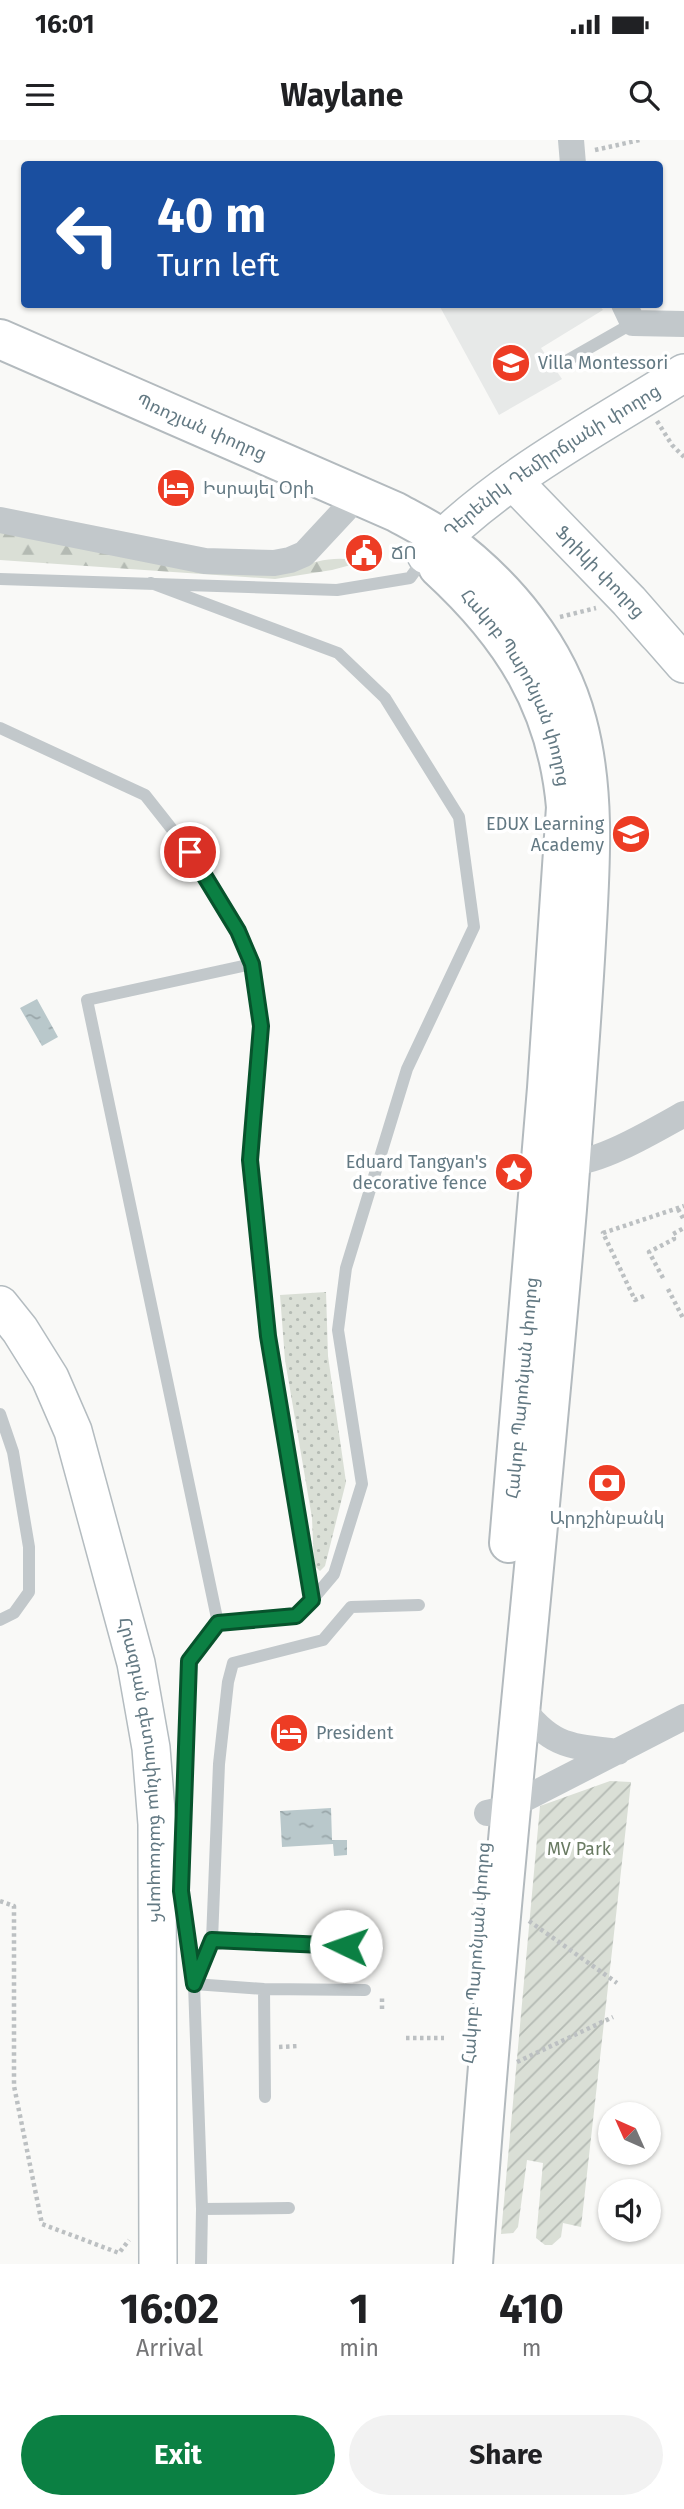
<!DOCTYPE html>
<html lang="en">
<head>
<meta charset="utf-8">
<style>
  :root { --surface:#fff; --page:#f2f2f2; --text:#202124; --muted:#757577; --accent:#0b8043 }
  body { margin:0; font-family:"Fira Sans","Noto Sans Armenian",sans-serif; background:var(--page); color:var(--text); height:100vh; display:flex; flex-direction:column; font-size:26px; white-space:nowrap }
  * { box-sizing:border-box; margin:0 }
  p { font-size:23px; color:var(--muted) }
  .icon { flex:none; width:38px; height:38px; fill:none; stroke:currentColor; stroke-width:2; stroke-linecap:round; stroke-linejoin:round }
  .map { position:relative; height:2124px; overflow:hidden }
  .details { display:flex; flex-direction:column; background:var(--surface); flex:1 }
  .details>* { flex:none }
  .hud { position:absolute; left:21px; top:21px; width:642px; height:147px; border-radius:7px; box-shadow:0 2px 5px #0004; background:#1a4fa0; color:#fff; overflow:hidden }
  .needle { width:46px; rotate:315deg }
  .tools { position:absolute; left:598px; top:1962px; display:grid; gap:14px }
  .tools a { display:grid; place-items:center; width:63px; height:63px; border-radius:50%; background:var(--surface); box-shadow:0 2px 5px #0004; font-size:35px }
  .pin { position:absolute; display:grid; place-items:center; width:60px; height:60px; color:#fff; margin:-30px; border:4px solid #fff; border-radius:50%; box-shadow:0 2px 7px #0007 }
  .me { position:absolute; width:77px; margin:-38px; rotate:273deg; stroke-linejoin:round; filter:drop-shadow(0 0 5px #0008) }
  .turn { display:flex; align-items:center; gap:24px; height:147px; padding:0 21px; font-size:32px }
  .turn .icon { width:91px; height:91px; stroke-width:2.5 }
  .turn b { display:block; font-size:49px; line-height:60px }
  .eta { display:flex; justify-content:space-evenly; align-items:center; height:119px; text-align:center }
  .eta b { font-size:42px; font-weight:700; line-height:49px }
  .primary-button { display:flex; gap:14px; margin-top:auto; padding:14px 21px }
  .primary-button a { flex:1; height:80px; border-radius:42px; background:var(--accent); color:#fff; font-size:28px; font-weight:700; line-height:80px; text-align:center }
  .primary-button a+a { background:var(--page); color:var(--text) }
  .status { display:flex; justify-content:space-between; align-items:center; height:49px; padding:0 35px; background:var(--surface); direction:ltr }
  .status svg { height:19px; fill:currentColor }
  header { display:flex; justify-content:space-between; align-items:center; height:91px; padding:0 21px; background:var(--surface); font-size:32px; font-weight:700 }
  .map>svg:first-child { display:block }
  .built { fill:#e7e9e8 }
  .grass { fill:url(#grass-dots) }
  .forest { fill:url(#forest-firs) }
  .garden { fill:url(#garden-furrows) }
  .water { fill:url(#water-ripples) }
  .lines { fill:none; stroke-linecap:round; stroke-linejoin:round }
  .secondary-casing { stroke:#b4bcc0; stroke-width:40 }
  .primary-casing { stroke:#b3babe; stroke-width:42 }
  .path { stroke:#bcc0c2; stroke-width:4.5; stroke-dasharray:3.5 3.5; stroke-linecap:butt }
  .lane { stroke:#c2c8cb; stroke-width:12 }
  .street { stroke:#c2c8cb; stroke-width:26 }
  .secondary { stroke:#fff; stroke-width:37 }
  .primary { stroke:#fff; stroke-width:38 }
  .route-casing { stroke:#07532c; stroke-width:18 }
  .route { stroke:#0b8043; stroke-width:12 }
  .labels { text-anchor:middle; stroke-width:7; stroke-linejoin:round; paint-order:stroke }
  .poi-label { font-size:18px; fill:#637983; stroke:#fff; text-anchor:start }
  .street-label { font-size:18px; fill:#637983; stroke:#fff }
  .park-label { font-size:18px; fill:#697a62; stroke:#fff }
</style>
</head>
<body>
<div class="status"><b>16:01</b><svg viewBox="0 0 49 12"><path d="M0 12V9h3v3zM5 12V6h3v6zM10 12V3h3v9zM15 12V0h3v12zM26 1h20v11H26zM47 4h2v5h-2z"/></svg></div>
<header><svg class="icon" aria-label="menu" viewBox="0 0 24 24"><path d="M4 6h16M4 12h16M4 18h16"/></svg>Waylane<svg class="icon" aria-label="search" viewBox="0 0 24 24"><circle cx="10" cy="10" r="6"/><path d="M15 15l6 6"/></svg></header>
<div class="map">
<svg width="684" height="2124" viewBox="0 0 684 2124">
  <defs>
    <pattern id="grass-dots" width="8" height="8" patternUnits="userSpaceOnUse" patternTransform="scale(1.75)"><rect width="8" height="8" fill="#dadfd6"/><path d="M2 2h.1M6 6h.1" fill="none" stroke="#b4bab3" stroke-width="1.8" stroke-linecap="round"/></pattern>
    <pattern id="forest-firs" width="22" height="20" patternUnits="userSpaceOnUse" patternTransform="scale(1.75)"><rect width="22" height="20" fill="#dadfd6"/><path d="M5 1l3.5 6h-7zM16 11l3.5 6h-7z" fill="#b4bab3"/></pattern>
    <pattern id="garden-furrows" width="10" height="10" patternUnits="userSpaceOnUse" patternTransform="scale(1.75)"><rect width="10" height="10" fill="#dadfd6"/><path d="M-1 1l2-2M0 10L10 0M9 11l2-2" fill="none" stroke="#b4bab3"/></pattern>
    <pattern id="water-ripples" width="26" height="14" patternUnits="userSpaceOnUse" patternTransform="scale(1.75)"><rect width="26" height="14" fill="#b9c8cb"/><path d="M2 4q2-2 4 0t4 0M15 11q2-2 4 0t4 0" fill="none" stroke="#9aa7aa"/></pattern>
  </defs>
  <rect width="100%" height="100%" fill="#f9f9f7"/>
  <path class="built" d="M 599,165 L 603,170 L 541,208 L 562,239 L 499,275 L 439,165 Z"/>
  <path class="grass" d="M 326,1152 L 328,1216 L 346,1342 L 325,1426 L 320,1431 L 314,1425 L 312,1378 L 285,1220 L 280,1155 Z"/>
  <path class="forest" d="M 0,392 L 296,428 C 317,420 340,415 362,422 L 332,430 L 275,439 L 0,420 Z"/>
  <path class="garden" d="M 610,1641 L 631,1642 L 581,2087 L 563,2083 L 561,2097 L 552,2105 L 545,2105 L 536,2098 L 543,2023 L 527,2020 L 518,2087 L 513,2093 L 501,2094 L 540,1666 Z"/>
  <path class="water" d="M 37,859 L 58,897 L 42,906 L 20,868 Z
    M 331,1668 L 332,1700 L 347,1700 L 347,1715 L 334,1716 L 333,1704 L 282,1707 L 280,1671 Z"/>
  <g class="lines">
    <g class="secondary-casing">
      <g id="secondary">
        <path id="s1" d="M 513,341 L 629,461 L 684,524"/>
        <path id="s2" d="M 426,415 C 495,341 598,287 684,233"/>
        <path id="s3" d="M 0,1165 L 20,1190 L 50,1238 L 73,1291 L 136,1523 L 151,1608 L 157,1684 L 158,2124"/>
      </g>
    </g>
    <g class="primary-casing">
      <g id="primary">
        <path id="s4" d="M 0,199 L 396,372 C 412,381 429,389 444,400 C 505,445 558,508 577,582 C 596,653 590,729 586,802 C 581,891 574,980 567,1069 C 537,1421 497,1772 473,2124"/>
        <path id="s5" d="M 438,427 C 512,495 557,565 566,667 L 547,948 L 509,1403"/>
      </g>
    </g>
    <path class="path" d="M 595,10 L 640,0
      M 657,281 L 672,305 L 684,317
      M 560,477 L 596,468
      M 678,1069 L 684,1080
      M 663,1138 L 649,1112 L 674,1099 L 673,1094 L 684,1088
      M 668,1149 L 684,1180
      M 644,1156 L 635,1160 L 603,1093 L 684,1066
      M 0,1761 L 14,1766 L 14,1946 L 42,2084 L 119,2113 L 129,2100
      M 529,1781 L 617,1843
      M 382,1869 L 382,1855
      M 406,1898 L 444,1898
      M 279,1907 L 299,1906
      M 517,1922 L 613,1877"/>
    <path class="lane" d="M 561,224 L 633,183
      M 0,439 L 337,450 L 410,438 L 425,417
      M 151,443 L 338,513 L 385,558 L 459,677 L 474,787 L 407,929 L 346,1128 L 338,1190 L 362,1344 L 334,1434 L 312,1460
      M 0,588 L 145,655 L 190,712 L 238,791 L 252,824 L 261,886 L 250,1020 L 268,1196 L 312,1460 L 296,1476 L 218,1483 L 189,1522 L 181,1751 L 194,1844 L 264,1849 L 365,1850
      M 0,1274 L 13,1312 L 29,1407 L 29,1452 L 14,1473 L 0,1480
      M 218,1483 L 87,860 L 252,824
      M 212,1800 L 373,1807
      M 264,1849 L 265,1957
      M 202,2069 L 289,2068
      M 201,2124 L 202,2069 L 194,1844 L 212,1800 L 219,1624 L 228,1542 L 233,1523 L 323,1500 L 351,1467 L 419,1465"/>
    <path class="street" d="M 571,0 L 573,24
      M 624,164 L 633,183 L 684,184
      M 0,380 L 205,421 L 274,423 L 290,420 L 304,414 L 345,370
      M 570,1023 C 602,1022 655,990 684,974
      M 519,1564 C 551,1607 569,1606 618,1612
      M 487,1673 L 505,1669 L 684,1577"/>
    <use href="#secondary" class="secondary"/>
    <use href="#primary" class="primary"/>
  </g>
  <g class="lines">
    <g class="route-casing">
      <path id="route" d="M 190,712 L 238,791 L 252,824 L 261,886 L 250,1020 L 268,1196 L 312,1460 L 296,1476 L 218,1483 L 189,1521 L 181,1751 L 194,1844 L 212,1800 L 346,1806"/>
    </g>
    <use href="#route" class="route"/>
  </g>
  <defs>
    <g id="school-disc" transform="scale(2.0125)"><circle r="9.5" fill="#ed3c24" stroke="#fff"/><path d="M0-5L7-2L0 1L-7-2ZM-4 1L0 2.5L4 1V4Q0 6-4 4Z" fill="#fff"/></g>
    <g id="hotel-disc" transform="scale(2.0125)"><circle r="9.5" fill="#ed3c24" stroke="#fff"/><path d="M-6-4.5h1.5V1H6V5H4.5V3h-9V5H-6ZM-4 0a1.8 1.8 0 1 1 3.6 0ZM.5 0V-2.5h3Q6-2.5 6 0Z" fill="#fff"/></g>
    <g id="civic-disc" transform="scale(2.0125)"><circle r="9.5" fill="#ed3c24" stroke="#fff"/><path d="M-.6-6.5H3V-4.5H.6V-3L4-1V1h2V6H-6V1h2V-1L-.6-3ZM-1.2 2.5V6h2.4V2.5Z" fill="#fff"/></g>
    <g id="university-disc" transform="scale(2.0125)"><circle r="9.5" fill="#ed3c24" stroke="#fff"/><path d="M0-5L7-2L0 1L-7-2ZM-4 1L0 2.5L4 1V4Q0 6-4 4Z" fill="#fff"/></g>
    <g id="sight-disc" transform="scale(2.0125)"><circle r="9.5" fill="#ed3c24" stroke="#fff"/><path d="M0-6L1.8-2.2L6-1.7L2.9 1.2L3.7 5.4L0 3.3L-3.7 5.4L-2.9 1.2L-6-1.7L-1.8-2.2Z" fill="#fff"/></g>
    <g id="bank-disc" transform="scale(2.0125)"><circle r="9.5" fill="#ed3c24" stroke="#fff"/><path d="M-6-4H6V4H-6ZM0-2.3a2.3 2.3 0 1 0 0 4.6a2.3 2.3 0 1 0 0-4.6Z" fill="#fff"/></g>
  </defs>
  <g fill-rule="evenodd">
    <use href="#school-disc" x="511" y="223"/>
    <use href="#hotel-disc" x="176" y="348"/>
    <use href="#civic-disc" x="364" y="413"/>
    <use href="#university-disc" x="631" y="694"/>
    <use href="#sight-disc" x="514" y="1032"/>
    <use href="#bank-disc" x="607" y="1343"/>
    <use href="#hotel-disc" x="289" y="1593"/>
  </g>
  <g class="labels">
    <g class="poi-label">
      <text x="538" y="229">Villa Montessori</text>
      <text x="203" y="354">Իսրայել Օրի</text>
      <text x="391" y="419">ՃՈ</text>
      <text x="604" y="690" text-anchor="end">EDUX Learning<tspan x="604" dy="21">Academy</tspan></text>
      <text x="487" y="1028" text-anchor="end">Eduard Tangyan's<tspan x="487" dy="21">decorative fence</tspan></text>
      <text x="607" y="1384" text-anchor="middle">Արդշինբանկ</text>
      <text x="316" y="1599">President</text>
    </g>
    <g class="street-label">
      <text dy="6" stroke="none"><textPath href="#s4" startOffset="220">Պռոշյան փողոց</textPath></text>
      <text dy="6" stroke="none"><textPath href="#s2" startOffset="158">Դերենիկ Դեմիրճյանի փողոց</textPath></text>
      <text dy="6" stroke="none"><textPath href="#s1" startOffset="126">Ֆրիկի փողոց</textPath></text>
      <text dy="6" stroke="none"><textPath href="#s5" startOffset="147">Հակոբ Պարոնյան փողոց</textPath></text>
      <text transform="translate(522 1248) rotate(-85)" y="6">Հակոբ Պարոնյան փողոց</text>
      <text dy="6" stroke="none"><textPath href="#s3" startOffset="494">Հրազդան գետափնյա ճանապարհ</textPath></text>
      <text transform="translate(476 1813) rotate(-86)" y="6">Հակոբ Պարոնյան փողոց</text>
    </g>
    <g class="park-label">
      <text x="579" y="1715">MV Park</text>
    </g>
  </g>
</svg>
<div class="tools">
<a><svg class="needle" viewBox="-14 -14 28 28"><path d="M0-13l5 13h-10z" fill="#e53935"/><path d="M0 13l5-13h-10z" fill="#757577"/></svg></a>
<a><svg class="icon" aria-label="sound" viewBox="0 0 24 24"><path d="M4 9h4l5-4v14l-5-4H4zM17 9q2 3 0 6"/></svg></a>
</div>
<div class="pin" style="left:190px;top:712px;background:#d93025"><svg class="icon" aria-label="arrive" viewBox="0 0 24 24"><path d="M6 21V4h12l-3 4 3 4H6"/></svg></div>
<svg class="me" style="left:346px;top:1806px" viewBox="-20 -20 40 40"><circle r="19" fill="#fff"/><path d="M0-13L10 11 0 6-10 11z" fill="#0b8043"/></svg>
<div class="hud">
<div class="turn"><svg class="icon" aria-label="left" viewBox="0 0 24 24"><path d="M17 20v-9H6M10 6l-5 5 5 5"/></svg><div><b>40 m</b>Turn left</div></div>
</div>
</div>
<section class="details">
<div class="eta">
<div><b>16:02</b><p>Arrival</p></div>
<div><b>1</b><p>min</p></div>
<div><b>410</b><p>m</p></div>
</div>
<div class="primary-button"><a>Exit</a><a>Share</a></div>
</section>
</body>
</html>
